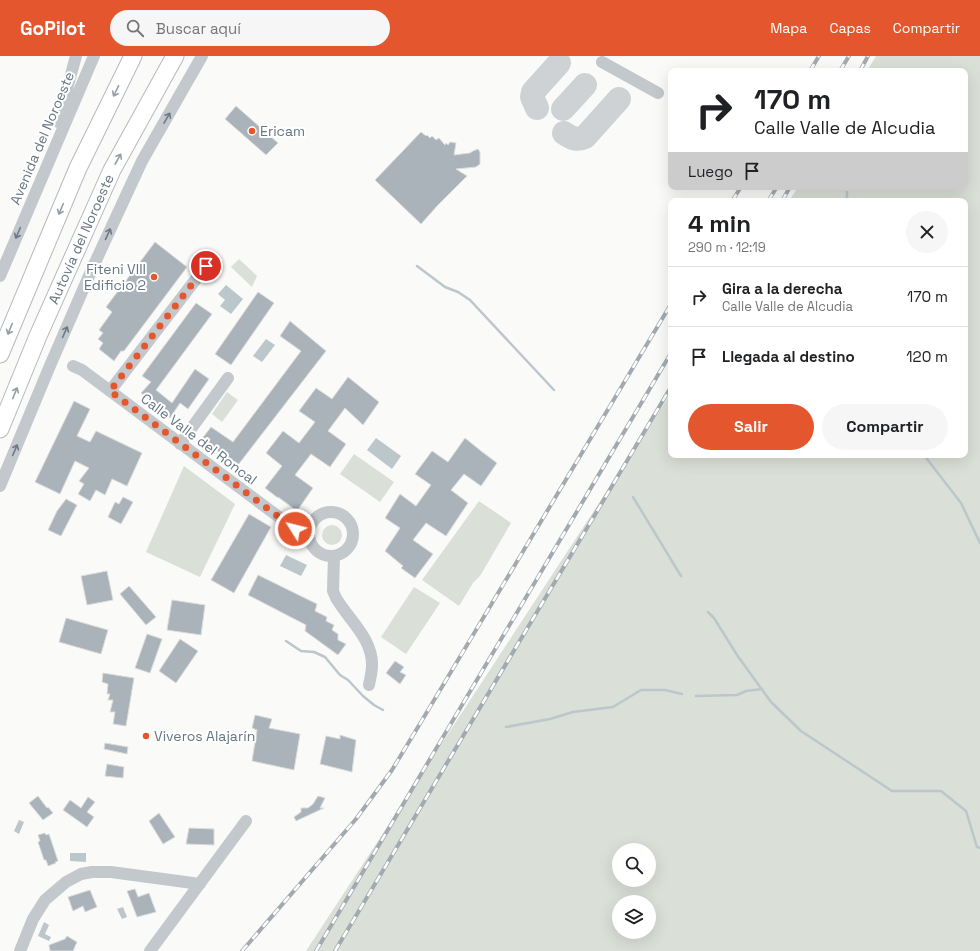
<!DOCTYPE html>
<html lang="es">
<head>
<meta charset="utf-8">
<style>
  :root { --surface:#fff; --page:#f6f6f6; --text:#202124; --muted:#757577; --line:#e0e0e0; --accent:#e4572e }
  body { margin:0; font-family:"Space Grotesk",sans-serif; background:var(--page); color:var(--text); height:100vh; display:flex; flex-direction:column; font-size:15px; white-space:nowrap }
  * { box-sizing:border-box; margin:0 }
  p { font-size:13px; color:var(--muted) }
  .icon { flex:none; width:22px; height:22px; fill:none; stroke:currentColor; stroke-width:2; stroke-linecap:round; stroke-linejoin:round }
  .map { position:relative; flex:1; overflow:hidden }
  .panel { position:absolute; left:668px; top:142px; width:300px; height:260px; display:flex; flex-direction:column; background:var(--surface); border-radius:8px; box-shadow:0 4px 16px #0002 }
  .panel>* { flex:none }
  .guide { position:absolute; left:668px; top:12px; width:300px; height:122px; border-radius:8px; box-shadow:0 4px 16px #0002; background:#fff; color:var(--text); overflow:hidden }
  .controls { position:absolute; left:612px; top:787px; display:grid; gap:8px }
  .controls a { display:grid; place-items:center; width:44px; height:44px; border-radius:50%; background:var(--surface); box-shadow:0 4px 16px #0002; font-size:20px }
  .pin { position:absolute; display:grid; place-items:center; width:34px; height:34px; color:#fff; margin:-17px; border:2px solid #fff; border-radius:50%; box-shadow:0 1px 4px #0007 }
  .me { position:absolute; width:44px; margin:-22px; rotate:306deg; stroke-linejoin:round; filter:drop-shadow(0 0 3px #0008) }
  .turn { display:flex; align-items:center; gap:14px; height:84px; padding:0 20px; font-size:18px }
  .turn .icon { width:52px; height:52px; stroke-width:2.5 }
  .turn b { display:block; font-size:28px; line-height:34px }
  .then { display:flex; align-items:center; height:38px; padding:0 20px; background:#0003; gap:8px; font-size:15px }
  .round { display:grid; place-items:center; flex:none; width:42px; height:42px; border-radius:21px; background:var(--page) }
  .summary { display:flex; align-items:center; justify-content:space-between; height:68px; padding:0 20px }
  h1 { font-size:24px; font-weight:700; line-height:30px }
  .primary-button { display:flex; gap:8px; margin-top:auto; padding:8px 20px }
  .primary-button a { flex:1; height:46px; border-radius:24px; background:var(--accent); color:#fff; font-size:16px; font-weight:700; line-height:46px; text-align:center }
  .primary-button a+a { background:var(--page); color:var(--text) }
  ul { padding:0; list-style:none }
  li { display:flex; align-items:center; gap:12px; height:60px; padding:0 20px; border-top:1px solid var(--line) }
  li div { flex:1 }
  li b { display:block; font-size:15px }
  li em { font-style:normal }
  header { display:flex; align-items:center; gap:24px; box-sizing:border-box; height:56px; padding:0 20px; background:var(--accent); color:#fff }
  header strong { font-size:19px }
  nav { display:flex; gap:22px; margin-inline-start:auto; font-size:14px }
  .search { width:280px; height:36px; background:var(--page); display:flex; align-items:center; gap:10px; box-sizing:border-box; padding:0 14px; border-radius:22px; color:var(--muted); font-size:15px }
  .map>svg:first-child { display:block }
  .green { fill:#dadfd7; fill-rule:evenodd }
  .water { fill:#bbc7cb }
  .lines { fill:none; stroke-linecap:round; stroke-linejoin:round }
  .stream { stroke:#bbc7cb; stroke-width:2.5 }
  .taxiway { stroke:#ced2d4; stroke-width:24 }
  .building { fill:#aab3b9; stroke:#dcdcda }
  .highway-casing { stroke:#b4b9bd; stroke-width:19 }
  .minor { stroke:#c3c8cc; stroke-width:12 }
  .highway { stroke:#fff; stroke-width:17 }
  .rail-casing { stroke:#a2aab0; stroke-width:4 }
  .rail { stroke:#fff; stroke-width:2.5; stroke-dasharray:8; stroke-linecap:butt }
  .oneway { stroke:#939fa8 }
  .oneway2 { stroke:#6a7a87 }
  .route { stroke:#e4572e; stroke-width:7; stroke-dasharray:0 12.6 }
  .poi-dot { fill:#e4572e; stroke:#fff; stroke-width:1.5 }
  .labels { text-anchor:middle; stroke-width:4; stroke-linejoin:round; paint-order:stroke }
  .poi-label { font-size:14px; fill:#657683; stroke:#fff; text-anchor:start }
  .street-label { font-size:14px; fill:#657683; stroke:#fff }
</style>
</head>
<body>
<header>
<strong>GoPilot</strong>
<div class="search"><svg class="icon" aria-label="search" viewBox="0 0 24 24"><circle cx="10" cy="10" r="6"/><path d="M15 15l6 6"/></svg>Buscar aquí</div>
<nav><a>Mapa</a><a>Capas</a><a>Compartir</a></nav>
</header>
<div class="map">
<svg width="980" height="895" viewBox="0 0 980 895">
  <rect width="100%" height="100%" fill="#fafaf8"/>
  <path class="green" d="M 876,0 L 980,0 L 980,895 L 306,895 L 671,337 L 671,399 L 965,399 L 965,145 L 789,145 L 798,131 L 965,131 L 965,15 L 867,15 ZM 619,794 L 649,794 L 649,824 L 619,824 ZM 619,846 L 649,846 L 649,876 L 619,876 Z
    M 239,203 L 257,220 L 252,231 L 231,211 Z
    M 227,336 L 238,344 L 222,366 L 212,358 Z
    M 354,398 L 394,426 L 380,446 L 340,418 Z
    M 184,410 L 235,448 L 200,521 L 146,496 Z
    M 479,445 L 511,467 L 480,520 L 473,527 L 459,550 L 422,524 Z
    M322 479a10 10 0 1 1 20 0a10 10 0 1 1-20 0Z
    M 414,531 L 440,547 L 406,598 L 381,581 Z"/>
  <path class="water" d="M 226,229 L 243,243 L 231,258 L 220,250 L 225,244 L 218,238 Z
    M 266,283 L 275,289 L 262,306 L 253,300 Z
    M 376,382 L 401,400 L 392,413 L 367,394 Z
    M 286,499 L 307,509 L 301,520 L 280,510 Z
    M 19,764 L 24,766 L 19,778 L 14,775 Z
    M 70,797 L 86,797 L 86,806 L 70,805 Z
    M 123,851 L 127,861 L 122,863 L 117,853 Z
    M 44,866 L 49,869 L 45,878 L 51,881 L 49,885 L 38,880 Z"/>
  <g class="lines">
    <path class="stream" d="M 847,136 L 847,145
      M 417,210 L 445,231 L 458,236 L 470,244 L 554,334
      M 924,399 L 961,447 L 980,487
      M 633,441 L 681,520
      M 708,556 L 714,562 L 737,599 L 771,646 L 801,675 L 892,735 L 941,735 L 966,755 L 977,791 L 980,792
      M 286,585 L 301,595 L 314,596 L 325,601 L 340,619 L 348,624 L 363,640 L 374,649 L 383,654
      M 696,640 L 737,639 L 746,635 L 762,633
      M 506,671 L 550,663 L 573,656 L 613,651 L 641,634 L 665,634 L 682,638"/>
    <path class="taxiway" d="M 537,52 L 532,41 L 533,36 L 559,7
      M 563,53 L 585,29
      M 564,77 C 571,82 577,85 585,81 L 619,43"/>
  </g>
  <path class="building" d="M 236,50 L 278,87 L 266,99 L 225,63 Z
    M 421,76 L 426,80 L 427,79 L 430,82 L 432,80 L 436,84 L 439,82 L 445,89 L 446,87 L 448,89 L 450,86 L 456,87 L 454,99 L 470,97 L 473,95 L 478,93 L 480,96 L 480,108 L 476,111 L 456,113 L 467,120 L 438,149 L 421,168 L 375,124 Z
    M 155,186 L 187,211 L 124,295 L 121,295 L 114,305 L 99,293 L 103,287 L 98,283 L 103,277 L 99,274 L 112,256 L 106,251 Z
    M 258,236 L 274,247 L 231,309 L 215,298 Z
    M 196,247 L 212,258 L 156,334 L 172,347 L 195,313 L 209,323 L 188,353 L 180,347 L 170,362 L 141,337 L 151,326 L 142,320 Z
    M 290,265 L 326,295 L 238,409 L 201,384 L 211,371 L 233,386 L 301,295 L 280,280 Z
    M 348,321 L 379,346 L 363,369 L 345,352 L 328,375 L 346,388 L 330,411 L 311,398 L 295,419 L 313,432 L 297,455 L 278,441 L 278,442 L 265,432 L 282,410 L 266,397 L 283,375 L 299,387 L 315,366 L 299,355 L 316,332 L 332,343 Z
    M 74,345 L 90,353 L 77,380 L 90,386 L 96,375 L 142,397 L 127,430 L 112,423 L 105,439 L 96,434 L 90,445 L 78,438 L 84,428 L 79,425 L 89,412 L 75,405 L 60,438 L 35,426 Z
    M 465,382 L 481,395 L 497,407 L 481,430 L 464,418 L 451,434 L 468,447 L 446,480 L 426,467 L 413,484 L 433,498 L 415,522 L 401,512 L 403,510 L 385,495 L 400,472 L 385,462 L 400,438 L 416,450 L 431,429 L 415,418 L 432,395 L 448,406 Z
    M 123,441 L 133,446 L 121,468 L 108,461 L 115,446 L 119,448 Z
    M 66,443 L 77,449 L 61,480 L 48,474 L 57,455 Z
    M 249,458 L 271,471 L 234,537 L 211,524 Z
    M 107,515 L 113,544 L 87,549 L 81,520 Z
    M 258,519 L 317,548 L 315,555 L 327,561 L 326,565 L 334,569 L 332,574 L 338,578 L 338,584 L 346,588 L 338,599 L 305,575 L 306,569 L 248,539 Z
    M 129,530 L 156,561 L 146,569 L 120,538 Z
    M 172,544 L 205,549 L 201,579 L 167,574 Z
    M 66,562 L 108,574 L 101,598 L 59,586 Z
    M 147,578 L 162,583 L 150,617 L 135,612 Z
    M 180,583 L 198,595 L 176,627 L 159,615 Z
    M 395,605 L 404,611 L 400,616 L 406,619 L 400,628 L 386,617 Z
    M 103,617 L 134,622 L 126,670 L 113,668 L 115,656 L 110,656 L 113,644 L 108,644 L 110,638 L 107,638 L 108,628 L 102,626 Z
    M 255,659 L 272,663 L 269,672 L 300,678 L 294,714 L 252,705 L 257,674 L 252,672 Z
    M 340,679 L 356,684 L 352,716 L 320,708 L 326,680 L 340,683 Z
    M 105,687 L 128,691 L 127,698 L 104,693 Z
    M 107,708 L 124,711 L 123,722 L 105,720 Z
    M 38,740 L 47,752 L 48,751 L 53,757 L 43,764 L 29,747 Z
    M 318,740 L 325,742 L 320,752 L 324,752 L 296,765 L 294,761 L 301,756 L 301,752 L 308,752 L 313,748 Z
    M 88,741 L 95,746 L 87,756 L 94,761 L 87,771 L 63,754 L 70,744 L 81,752 Z
    M 159,757 L 175,781 L 163,788 L 149,765 Z
    M 189,772 L 214,773 L 214,789 L 186,788 Z
    M 45,777 L 46,779 L 49,778 L 58,805 L 55,806 L 56,807 L 48,810 L 46,804 L 44,804 L 38,786 L 40,785 L 38,779 Z
    M 135,833 L 138,841 L 149,837 L 156,856 L 137,861 L 127,835 Z
    M 90,834 L 97,851 L 85,856 L 83,850 L 73,855 L 68,841 Z
    M 67,880 L 77,886 L 73,895 L 50,895 L 49,889 L 65,883 Z"/>
  <g class="lines">
    <g class="highway-casing">
      <path id="highway" d="M 0,298 L 78,112 L 133,0
        M 0,373 L 38,280 L 112,114 L 175,0"/>
    </g>
    <path class="minor" d="M 602,6 L 658,37
      M 58,66 L 76,0
      M 0,220 L 94,0
      M 73,310 L 82,314 L 295,473 L 308,476
      M 110,335 L 206,210
      M 180,388 L 228,322
      M 0,430 L 49,312 L 92,213 L 142,105 L 202,0
      M309 478a22 22 0 1 1 44 0a22 22 0 1 1-44 0Z
      M 334,500 L 333,535 L 336,542 C 349,564 373,583 372,610 C 372,616 370,623 369,629
      M 20,895 L 33,863 L 45,844 L 66,826 L 81,818 L 92,816 L 111,816 L 200,828
      M 150,895 L 246,765"/>
    <use href="#highway" class="highway"/>
    <g class="rail-casing">
      <path id="rail" d="M 810,15 L 819,0
        M 840,15 L 849,0
        M 860,15 L 868,0
        M 732,145 L 741,131
        M 768,145 L 777,131
        M 782,145 L 790,131
        M 242,895 L 356,763 L 392,714 L 421,666 L 671,248
        M 316,895 L 671,297
        M 335,895 L 671,331"/>
    </g>
    <use href="#rail" class="rail"/>
  </g>
  <defs><path id="oneway-shaft" d="M-6 0H5M1.5-3L5.5 0L1.5 3" fill="none" stroke-width="1.6" stroke-linecap="round" stroke-linejoin="round"/></defs>
  <g class="oneway">
    <use href="#oneway-shaft" transform="translate(116 35) rotate(116)"/>
    <use href="#oneway-shaft" transform="translate(118 103) rotate(-61)"/>
    <use href="#oneway-shaft" transform="translate(61 153) rotate(113)"/>
    <use href="#oneway-shaft" transform="translate(10 273) rotate(112)"/>
    <use href="#oneway-shaft" transform="translate(15 337) rotate(-68)"/>
  </g>
  <g class="oneway2">
    <use href="#oneway-shaft" transform="translate(167 62) rotate(-60)"/>
    <use href="#oneway-shaft" transform="translate(18 177) rotate(113)"/>
    <use href="#oneway-shaft" transform="translate(108 178) rotate(-65)"/>
    <use href="#oneway-shaft" transform="translate(65 276) rotate(-66)"/>
    <use href="#oneway-shaft" transform="translate(15 394) rotate(-67)"/>
  </g>
  <g class="lines">
    <path class="route" d="M 206,210 L 110,335 L 295,473"/>
  </g>
  <g class="poi-dot">
    <circle cx="252" cy="75" r="4"/>
    <circle cx="154" cy="221" r="4"/>
    <circle cx="146" cy="680" r="4"/>
  </g>
  <g class="labels">
    <g class="poi-label">
      <text x="260" y="80">Ericam</text>
      <text x="146" y="218" text-anchor="end">Fiteni VIII<tspan x="146" dy="16">Edificio 2</tspan></text>
      <text x="154" y="685">Viveros Alajarín</text>
    </g>
    <g class="street-label">
      <text transform="translate(42 82) rotate(-67)" y="5">Avenida del Noroeste</text>
      <text transform="translate(81 183) rotate(-66)" y="5">Autovía del Noroeste</text>
      <text transform="translate(199 383) rotate(37)" y="5">Calle Valle del Roncal</text>
    </g>
  </g>
</svg>
<div class="controls">
<a><svg class="icon" aria-label="search" viewBox="0 0 24 24"><circle cx="10" cy="10" r="6"/><path d="M15 15l6 6"/></svg></a>
<a><svg class="icon" aria-label="layers" viewBox="0 0 24 24"><path d="M12 4l9 5-9 5-9-5zM3 14l9 5 9-5"/></svg></a>
</div>
<div class="pin" style="left:206px;top:210px;background:#d93025"><svg class="icon" aria-label="arrive" viewBox="0 0 24 24"><path d="M6 21V4h12l-3 4 3 4H6"/></svg></div>
<svg class="me" style="left:295px;top:473px" viewBox="-20 -20 40 40"><circle r="17" fill="#e4572e" stroke="#fff" stroke-width="3"/><path d="M0-11L8 9 0 5-8 9z" fill="#fff"/></svg>
<div class="guide">
<div class="turn"><svg class="icon" aria-label="right" viewBox="0 0 24 24"><path d="M7 20v-9h11M14 6l5 5-5 5"/></svg><div><b>170 m</b>Calle Valle de Alcudia</div></div>
<div class="then">Luego<svg class="icon" aria-label="arrive" viewBox="0 0 24 24"><path d="M6 21V4h12l-3 4 3 4H6"/></svg></div>
</div>
<section class="panel">
<div class="summary"><div><h1>4 min</h1><p>290 m · 12:19</p></div><a class="round"><svg class="icon" aria-label="close" viewBox="0 0 24 24"><path d="M6 6l12 12M18 6L6 18"/></svg></a></div>
<ul>
<li><svg class="icon" aria-label="right" viewBox="0 0 24 24"><path d="M7 20v-9h11M14 6l5 5-5 5"/></svg><div><b>Gira a la derecha</b><p>Calle Valle de Alcudia</p></div><em>170 m</em></li>
<li><svg class="icon" aria-label="arrive" viewBox="0 0 24 24"><path d="M6 21V4h12l-3 4 3 4H6"/></svg><div><b>Llegada al destino</b></div><em>120 m</em></li>
</ul>
<div class="primary-button"><a>Salir</a><a>Compartir</a></div>
</section>
</div>
</body>
</html>
